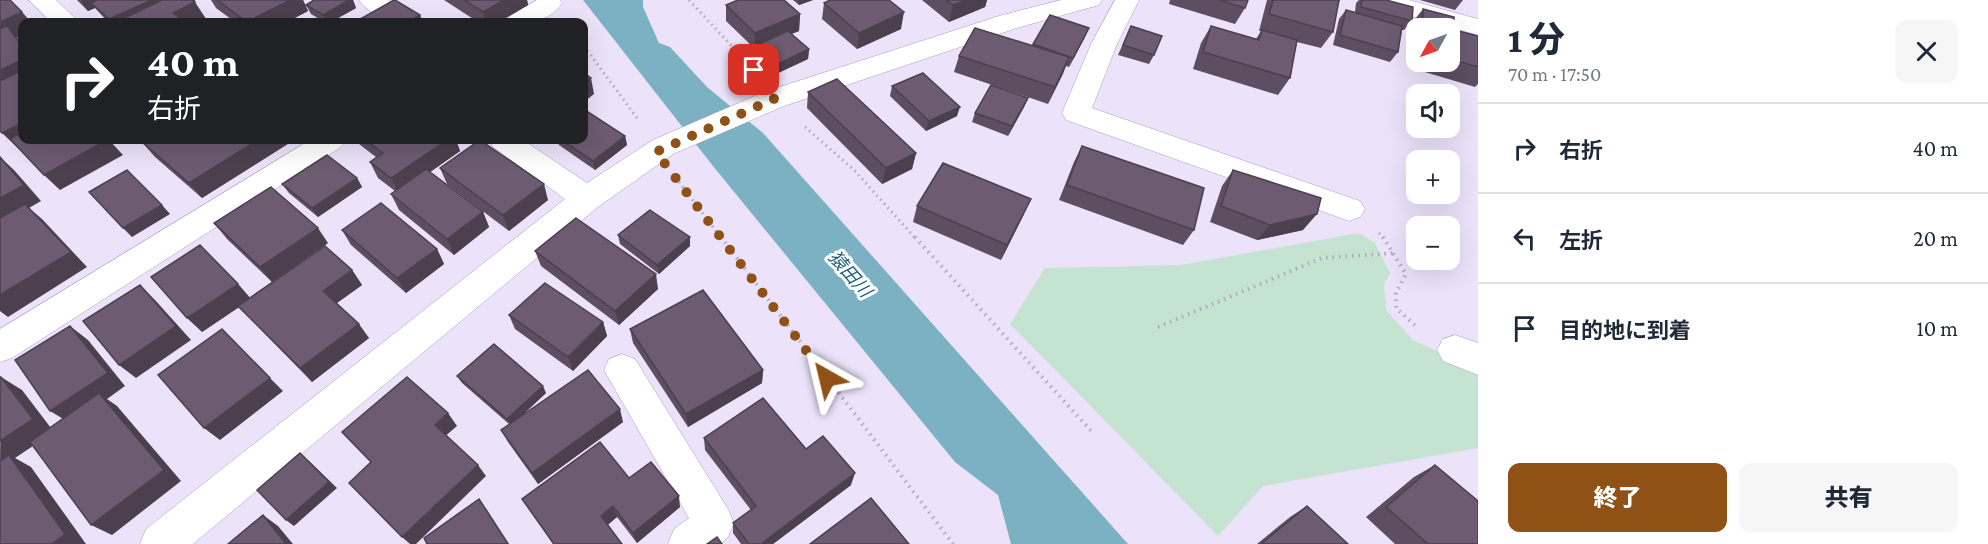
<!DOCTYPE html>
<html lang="ja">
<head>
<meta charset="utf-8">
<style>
  :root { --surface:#fff; --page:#f6f6f7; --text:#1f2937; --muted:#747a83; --line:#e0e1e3; --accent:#8f5116 }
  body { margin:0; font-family:"Crimson Pro","Noto Sans JP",serif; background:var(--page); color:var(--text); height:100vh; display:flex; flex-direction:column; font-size:22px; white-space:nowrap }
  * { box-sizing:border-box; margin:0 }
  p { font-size:20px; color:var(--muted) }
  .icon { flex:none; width:33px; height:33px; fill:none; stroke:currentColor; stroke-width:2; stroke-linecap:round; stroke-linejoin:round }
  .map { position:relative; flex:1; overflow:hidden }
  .drawer { display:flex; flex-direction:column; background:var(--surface); width:510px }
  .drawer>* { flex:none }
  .hud { position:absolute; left:18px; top:18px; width:570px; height:126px; border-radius:12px; box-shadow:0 6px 24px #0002; background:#202124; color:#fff; overflow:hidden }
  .needle { width:39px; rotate:230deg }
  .fabs { position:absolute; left:1406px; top:18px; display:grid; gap:12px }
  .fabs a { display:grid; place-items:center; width:54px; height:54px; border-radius:12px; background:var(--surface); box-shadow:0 6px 24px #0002; font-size:30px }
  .pin { position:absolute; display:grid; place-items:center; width:51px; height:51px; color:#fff; margin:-26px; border-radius:12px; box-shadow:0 3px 9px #0006 }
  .me { position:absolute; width:66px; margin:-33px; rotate:323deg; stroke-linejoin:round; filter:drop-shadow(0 0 4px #0008) }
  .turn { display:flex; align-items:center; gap:21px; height:126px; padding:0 30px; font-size:27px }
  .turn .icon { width:78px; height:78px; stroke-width:2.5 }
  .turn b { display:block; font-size:42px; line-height:51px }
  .round { display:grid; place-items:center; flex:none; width:63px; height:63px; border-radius:12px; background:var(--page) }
  .headline { display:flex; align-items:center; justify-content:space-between; height:102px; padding:0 30px }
  h1 { font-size:36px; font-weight:800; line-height:45px }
  .action { display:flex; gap:12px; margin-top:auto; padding:12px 30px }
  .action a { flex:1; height:69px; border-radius:12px; background:var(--accent); color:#fff; font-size:24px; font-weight:800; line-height:69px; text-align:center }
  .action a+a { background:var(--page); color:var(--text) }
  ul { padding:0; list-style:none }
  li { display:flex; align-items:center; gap:18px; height:90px; padding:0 30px; border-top:2px solid var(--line) }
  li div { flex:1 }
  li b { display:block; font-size:22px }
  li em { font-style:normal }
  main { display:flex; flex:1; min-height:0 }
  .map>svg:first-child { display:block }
  .green { fill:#c5e3d1 }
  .water { fill:#7cb1c3 }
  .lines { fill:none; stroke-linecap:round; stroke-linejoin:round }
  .minor-casing { stroke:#a79db8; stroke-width:1 }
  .path-far1 { stroke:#b0a8bc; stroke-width:3; stroke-dasharray:1.5 4; stroke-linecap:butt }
  .path { stroke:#b0a8bc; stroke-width:4; stroke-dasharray:1.5 5; stroke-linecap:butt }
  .minor { fill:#fff; fill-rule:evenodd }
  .wall { fill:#5d4e61; fill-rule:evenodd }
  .shaded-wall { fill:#4c404f }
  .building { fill:#6c5b71; stroke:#4c404f; stroke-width:1.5 }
  .route { stroke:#8f5116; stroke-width:10; stroke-dasharray:0 18 }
  .labels { text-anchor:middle; stroke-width:6; stroke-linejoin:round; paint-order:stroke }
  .water-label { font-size:18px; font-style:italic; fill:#195e72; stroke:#fff }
</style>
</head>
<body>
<main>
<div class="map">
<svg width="1478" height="544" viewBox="0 0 1478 544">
  <rect width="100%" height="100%" fill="#ece3fb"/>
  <path class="green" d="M 1359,233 L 1375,243 L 1390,273 L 1384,284 L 1386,310 L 1413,340 L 1478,370 L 1478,448 L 1263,486 L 1218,536 L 1010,324 L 1045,268 L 1181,265 Z"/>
  <path class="water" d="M 583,0 L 643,0 L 643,7 L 659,43 L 670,47 L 707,87 L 763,133 L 1128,544 L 1011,544 L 998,495 L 955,462 L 713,166 Z"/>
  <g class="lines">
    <g class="minor-casing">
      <path id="minor" d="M 29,0 L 56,0 L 79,22 L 51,22 Z
        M 359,0 L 388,0 L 399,10 L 395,15 C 381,19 367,12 359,0 Z
        M 537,0 L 560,0 L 562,3 C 549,23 528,22 507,22 L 510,16 Z
        M 1061,0 L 1102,0 L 1099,5 L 1017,28 L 784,106 L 673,154 L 598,207 L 193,544 L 140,544 L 146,529 L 565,199 L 493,147 L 489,140 L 523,140 L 587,183 L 653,140 L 764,92 L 999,16 Z
        M 1115,0 L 1139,0 L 1117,44 L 1092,108 L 1360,201 L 1365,209 L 1360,217 L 1349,221 L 1338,217 L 1066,120 L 1062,113 L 1091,44 Z
        M 1368,0 L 1409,0 L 1478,19 L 1478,35 L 1371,5 Z
        M 310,140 L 346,140 L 341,147 L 12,358 L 0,362 L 0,329 Z
        M 1455,335 L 1478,343 L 1478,375 L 1443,361 L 1437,350 L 1443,339 Z
        M 622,354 L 635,359 L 728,509 L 734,523 L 728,537 L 720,544 L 668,544 L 674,529 L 689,518 L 604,370 L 609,359 Z"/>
    </g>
    <path class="path-far1" d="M 689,0 L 753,69
      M 584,46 L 637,118
      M 805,127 L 854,170 L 916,239
      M 679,182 L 722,239
      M 1379,233 L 1384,239"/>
    <path class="path" d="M 721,237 L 953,544
      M 915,237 L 1092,432
      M 1383,237 L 1406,274 L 1396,293 L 1396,308 L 1418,328
      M 1158,327 L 1322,258 L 1395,253"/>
    <use href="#minor" class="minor"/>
  </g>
  <path class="wall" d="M 77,0 L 195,0 L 195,1 L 194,2 L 206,19 L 198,22 L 108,22 L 95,8 L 88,11 Z
    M 211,0 L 303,0 L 308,11 L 287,22 L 235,22 L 216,8 Z
    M 314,0 L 353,0 L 356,8 L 331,22 L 324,22 L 311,14 L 306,5 Z
    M 444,0 L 527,0 L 528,5 L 499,22 L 478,22 Z
    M 793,0 L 813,0 L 799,5 Z
    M 922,0 L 987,0 L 985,7 L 949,22 Z
    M 1170,0 L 1248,0 L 1245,8 L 1235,24 L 1169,4 Z
    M 1267,0 L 1340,0 L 1338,5 L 1333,32 L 1321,48 L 1297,42 L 1290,78 L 1278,95 L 1193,69 L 1201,43 L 1211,26 L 1256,39 L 1261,31 L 1259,31 Z
    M 1359,0 L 1386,0 L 1412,21 L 1404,30 L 1402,30 L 1398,52 L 1390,62 L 1333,45 L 1339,19 L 1346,10 L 1355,12 L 1356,3 Z
    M 1420,0 L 1463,0 L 1455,10 Z
    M 824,3 L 901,29 L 857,49 L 822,19 Z
    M 726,5 L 800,14 L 799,31 L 791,34 L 809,49 L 808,59 L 778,73 L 757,55 L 757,48 L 755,49 L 726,21 Z
    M 1423,9 L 1454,30 L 1478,36 L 1478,84 L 1475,87 L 1408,67 L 1411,38 L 1415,33 L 1415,19 ZM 1416,28 L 1449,28 L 1449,62 L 1416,62 Z
    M 1050,15 L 1085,37 L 1069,67 L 1066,66 L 1048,104 L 954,72 L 959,56 L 1032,46 Z
    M 1131,26 L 1154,55 L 1149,64 L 1118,55 Z
    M 892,86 L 957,116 L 926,131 L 890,96 Z
    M 808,92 L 916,153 L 912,169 L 882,184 L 807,108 Z
    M 1028,98 L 1024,107 L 1008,136 L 972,122 L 975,113 Z
    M 625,136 L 627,145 L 595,170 L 559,145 L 557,140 L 584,140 Z
    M 144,140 L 294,140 L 202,198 L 155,157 L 141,141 Z
    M 356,140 L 456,140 L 460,151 L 430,172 L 483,212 L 489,227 L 454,255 L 399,210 L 391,194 L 395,191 L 378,178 L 370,162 L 376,157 L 359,144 Z
    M 1082,146 L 1194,230 L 1183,245 L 1059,200 L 1074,162 Z
    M 440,168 L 548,200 L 509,231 L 447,184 Z
    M 1233,170 L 1303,230 L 1257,240 L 1210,222 L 1222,186 Z
    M 357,178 L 362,187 L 318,217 L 289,193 L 282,184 Z
    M 917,206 L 1024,214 L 1001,260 L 913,222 Z
    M 214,223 L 328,243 L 272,282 L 227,239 Z
    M 342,230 L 437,249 L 444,264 L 406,293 L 351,245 Z
    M 618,235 L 690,237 L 690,246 L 659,274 L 620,244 Z
    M 535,251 L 658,289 L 619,325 L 541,266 Z
    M 352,270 L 362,285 L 337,303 L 369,338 L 312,382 L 239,307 L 202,332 L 238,284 L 250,298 Z
    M 509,315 L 603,322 L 607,336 L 573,371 L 515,329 Z
    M 630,329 L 763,370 L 762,383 L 688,427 L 633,343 Z
    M 457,376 L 546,393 L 523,414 L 623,422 L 538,484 L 508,442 L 501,430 L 509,424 L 462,383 Z
    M 704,438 L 806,449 L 851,485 L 773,544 L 741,544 L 733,533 L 733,523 L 751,510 L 705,450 Z
    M 1435,465 L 1478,544 L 1395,544 L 1366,517 L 1414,477 Z
    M 629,478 L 680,507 L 637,543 L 617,517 L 608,525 L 622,544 L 553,544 L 522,499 Z
    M 1307,506 L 1348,544 L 1257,544 L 1290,517 Z"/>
  <path class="shaded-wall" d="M 84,0 L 112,0 L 91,3 L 95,8 L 88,11 L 81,1 Z
    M 152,0 L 195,0 L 195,1 L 150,22 L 112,22 L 109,19 Z
    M 290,0 L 303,0 L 308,11 L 287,22 L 247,22 Z
    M 349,0 L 353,0 L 356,8 L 331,22 L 326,22 L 323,15 Z
    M 504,0 L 527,0 L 528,5 L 499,22 L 486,22 L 483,12 Z
    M 799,0 L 813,0 L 799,5 Z
    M 966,0 L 987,0 L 985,7 L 949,22 L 953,5 Z
    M 195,2 L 206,19 L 198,22 L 180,22 L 173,13 Z
    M 22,12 L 31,22 L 22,22 L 22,35 L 0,46 L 0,22 Z
    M 904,12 L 901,29 L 857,49 L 859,33 Z
    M 800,14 L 799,31 L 760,47 L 757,45 L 757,48 L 755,49 L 755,33 Z
    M 420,15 L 423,22 L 408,22 Z
    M 1089,28 L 1085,37 L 1069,67 L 1073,58 Z
    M 809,49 L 808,59 L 778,73 L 778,64 Z
    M 1069,57 L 1063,74 L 1048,104 L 1055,87 Z
    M 22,60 L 22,83 L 0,94 L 0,70 Z
    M 591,78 L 594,94 L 584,102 L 584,83 Z
    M 1028,98 L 1024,107 L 1008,136 L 1012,126 Z
    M 960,107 L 957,116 L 926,131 L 929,121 Z
    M 22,123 L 22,140 L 37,140 L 19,149 L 2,133 Z
    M 625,136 L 627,145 L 595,170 L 593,161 Z
    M 107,140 L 109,140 L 123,155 L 60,190 L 44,175 Z
    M 258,140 L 294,140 L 202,198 L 189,183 Z
    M 447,140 L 456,140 L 460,151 L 399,194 L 391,178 Z
    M 916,153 L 912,169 L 882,184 L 886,168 Z
    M 0,157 L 14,170 L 41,201 L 29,208 L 42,219 L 87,267 L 8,317 L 0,311 Z
    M 357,178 L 362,187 L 318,217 L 312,208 Z
    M 544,184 L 548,200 L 509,231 L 503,215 Z
    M 1031,199 L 1024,214 L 1001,260 L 1007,245 Z
    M 162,205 L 170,214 L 132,237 L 123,228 Z
    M 483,212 L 489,227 L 454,255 L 447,239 Z
    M 1317,214 L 1303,230 L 1257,240 L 1270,225 Z
    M 318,228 L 328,243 L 272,282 L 260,267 Z
    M 690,237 L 690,246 L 659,274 L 657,265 Z
    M 437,249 L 444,264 L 406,293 L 397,278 Z
    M 352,270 L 362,285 L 334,305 L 323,291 Z
    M 656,274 L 658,289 L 619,325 L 615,311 Z
    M 238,284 L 251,299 L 202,332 L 187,318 Z
    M 140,285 L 155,300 L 191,340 L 136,378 L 119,365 Z
    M 603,322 L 607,336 L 573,371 L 568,357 Z
    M 359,324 L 369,338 L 312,382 L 300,368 Z
    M 70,326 L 88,340 L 125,386 L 107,399 L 117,406 L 181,481 L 112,535 L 91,525 L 70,423 L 50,411 Z
    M 763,370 L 762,383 L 688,427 L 686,414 Z
    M 1,377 L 22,390 L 54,432 L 15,458 L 31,467 L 86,544 L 52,544 L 0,468 Z
    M 270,378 L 283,391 L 220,440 L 204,428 Z
    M 543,386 L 546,393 L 511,426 L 507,419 Z
    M 620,409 L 623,422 L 538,484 L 532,473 Z
    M 448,413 L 457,426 L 443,438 L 435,425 Z
    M 308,460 L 337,488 L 294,526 L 286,520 Z
    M 478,465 L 486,476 L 416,544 L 410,544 L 402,537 Z
    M 855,473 L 851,485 L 773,544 L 761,544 Z
    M 679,496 L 680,507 L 637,543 L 633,533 Z
    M 479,499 L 487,510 L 509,544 L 508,544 Z
    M 613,506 L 617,517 L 605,526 L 601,516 Z
    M 263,515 L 278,526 L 293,544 L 286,544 Z"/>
  <path class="building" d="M 0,0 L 10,0 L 22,12 L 0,22 Z
    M 97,0 L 152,0 L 109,19 L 91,3 Z
    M 162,0 L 192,0 L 195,2 L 173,13 L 186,22 L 116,22 Z
    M 217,0 L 290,0 L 247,22 Z
    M 314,0 L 349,0 L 323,15 L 306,5 Z
    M 394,0 L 395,0 L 420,15 L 408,22 L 355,22 Z
    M 464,0 L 504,0 L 483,12 Z
    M 738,0 L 784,0 L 800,14 L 755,33 L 726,5 Z
    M 830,0 L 889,0 L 904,12 L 859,33 L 824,3 Z
    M 946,0 L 966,0 L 953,5 Z
    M 1219,0 L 1248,0 L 1245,8 Z
    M 1273,0 L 1339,0 L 1333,32 L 1269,14 Z
    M 1362,0 L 1386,0 L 1413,7 L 1412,21 L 1361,7 Z
    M 1423,9 L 1454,17 L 1454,30 L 1424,22 L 1423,23 Z
    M 1346,10 L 1402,26 L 1398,52 L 1340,35 Z
    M 1050,15 L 1089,28 L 1073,58 L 1033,44 Z
    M 1424,22 L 1478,36 L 1478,67 L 1449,59 L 1449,28 L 1424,28 Z
    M 7,26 L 22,45 L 22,60 L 0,70 L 0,29 Z
    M 1131,26 L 1162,36 L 1154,55 L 1123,45 Z
    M 1211,26 L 1259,40 L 1262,30 L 1297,40 L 1290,78 L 1203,52 Z
    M 975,28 L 1069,57 L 1055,87 L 959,56 Z
    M 788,31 L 809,49 L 778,64 L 757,45 Z
    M 22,70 L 22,123 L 2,133 L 0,131 L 0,81 Z
    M 584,73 L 591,78 L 584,83 Z
    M 923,73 L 960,107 L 929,121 L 892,86 Z
    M 837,79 L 916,153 L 886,168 L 808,92 Z
    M 991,85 L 1028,98 L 1012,126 L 975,113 Z
    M 588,112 L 625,136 L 593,161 L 562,140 L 584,140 L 584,115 Z
    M 22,132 L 22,140 L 107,140 L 44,175 L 10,139 Z
    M 144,140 L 258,140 L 189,183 L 141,141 Z
    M 365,140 L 447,140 L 391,178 L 370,162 L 383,153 Z
    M 480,140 L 544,184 L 503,215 L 440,168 Z
    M 1082,146 L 1204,188 L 1194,230 L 1067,185 Z
    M 327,155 L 357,178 L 312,208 L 282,184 Z
    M 0,157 L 24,185 L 0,198 Z
    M 943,163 L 1031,199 L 1007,245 L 917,206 Z
    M 426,169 L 483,212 L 447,239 L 391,194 Z
    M 127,170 L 162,205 L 123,228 L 89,192 Z
    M 1233,170 L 1321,198 L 1317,214 L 1270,225 L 1221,206 Z
    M 271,187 L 318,228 L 260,267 L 214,223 Z
    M 381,203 L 437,249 L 397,278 L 342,230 Z
    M 25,204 L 71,252 L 0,295 L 0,218 Z
    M 650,210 L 690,237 L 657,265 L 618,235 Z
    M 576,218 L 656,274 L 615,311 L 535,251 Z
    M 200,245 L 238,284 L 187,318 L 151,277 Z
    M 325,246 L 352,270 L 323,291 L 359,324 L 300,368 L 238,306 Z
    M 545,283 L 603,322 L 568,357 L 509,315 Z
    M 140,285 L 176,326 L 119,365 L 83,321 Z
    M 703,290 L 763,370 L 686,414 L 630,329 Z
    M 70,326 L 108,373 L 50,411 L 15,360 Z
    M 222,329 L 270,378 L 204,428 L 158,375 Z
    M 494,344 L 543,386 L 507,419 L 457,376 Z
    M 588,370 L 620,409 L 532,473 L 501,430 Z
    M 0,377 L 1,377 L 33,419 L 0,441 Z
    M 407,377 L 448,413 L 435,425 L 478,465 L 402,537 L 349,483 L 371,462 L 342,432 Z
    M 99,393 L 164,470 L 91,525 L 30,442 Z
    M 763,398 L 806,449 L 823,436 L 855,473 L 761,544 L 749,544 L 733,523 L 756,506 L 704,438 Z
    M 600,442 L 629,478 L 651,462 L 679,496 L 633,533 L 613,506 L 601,516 L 622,544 L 554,544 L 522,499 Z
    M 300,453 L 329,482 L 286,520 L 257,490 Z
    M 9,455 L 65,534 L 52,544 L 0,544 L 0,461 Z
    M 1435,465 L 1478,501 L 1478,544 L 1428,544 L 1386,507 Z
    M 871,498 L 909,544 L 810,544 Z
    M 479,499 L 508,544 L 427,544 L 424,538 Z
    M 1307,506 L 1348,544 L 1261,544 Z
    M 263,515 L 286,544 L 228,544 Z
    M 717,537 L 722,544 L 707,544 Z"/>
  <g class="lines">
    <path class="route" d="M 754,70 L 771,88 L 774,99 L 656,152 L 827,378"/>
  </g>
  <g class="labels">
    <g class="water-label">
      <text transform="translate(850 274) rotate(49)" y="6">猿田川</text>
    </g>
  </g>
</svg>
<div class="fabs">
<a><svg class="needle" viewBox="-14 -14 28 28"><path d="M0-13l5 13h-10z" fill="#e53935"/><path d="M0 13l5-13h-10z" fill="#747a83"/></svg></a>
<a><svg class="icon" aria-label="sound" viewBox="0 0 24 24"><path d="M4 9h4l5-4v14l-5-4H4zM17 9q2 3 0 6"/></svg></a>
<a>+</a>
<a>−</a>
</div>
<div class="pin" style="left:754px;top:70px;background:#d93025"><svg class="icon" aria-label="arrive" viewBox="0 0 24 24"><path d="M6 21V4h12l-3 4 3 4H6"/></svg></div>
<svg class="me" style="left:827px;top:378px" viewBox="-20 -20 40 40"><path d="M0-17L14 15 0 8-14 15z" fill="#8f5116" stroke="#fff" stroke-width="4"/></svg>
<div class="hud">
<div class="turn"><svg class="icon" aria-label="right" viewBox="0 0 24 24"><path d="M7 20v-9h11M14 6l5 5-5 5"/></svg><div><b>40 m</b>右折</div></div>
</div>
</div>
<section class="drawer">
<div class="headline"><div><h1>1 分</h1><p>70 m · 17:50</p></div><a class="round"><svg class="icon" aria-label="close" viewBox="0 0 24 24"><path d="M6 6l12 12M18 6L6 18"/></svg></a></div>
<ul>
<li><svg class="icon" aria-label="right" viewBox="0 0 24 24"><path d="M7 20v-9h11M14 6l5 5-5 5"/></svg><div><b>右折</b></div><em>40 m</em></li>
<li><svg class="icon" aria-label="left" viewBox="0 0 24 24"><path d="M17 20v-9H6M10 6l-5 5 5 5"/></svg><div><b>左折</b></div><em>20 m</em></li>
<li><svg class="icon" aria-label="arrive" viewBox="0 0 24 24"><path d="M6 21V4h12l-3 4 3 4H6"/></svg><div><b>目的地に到着</b></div><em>10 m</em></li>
</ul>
<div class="action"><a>終了</a><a>共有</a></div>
</section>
</main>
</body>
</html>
